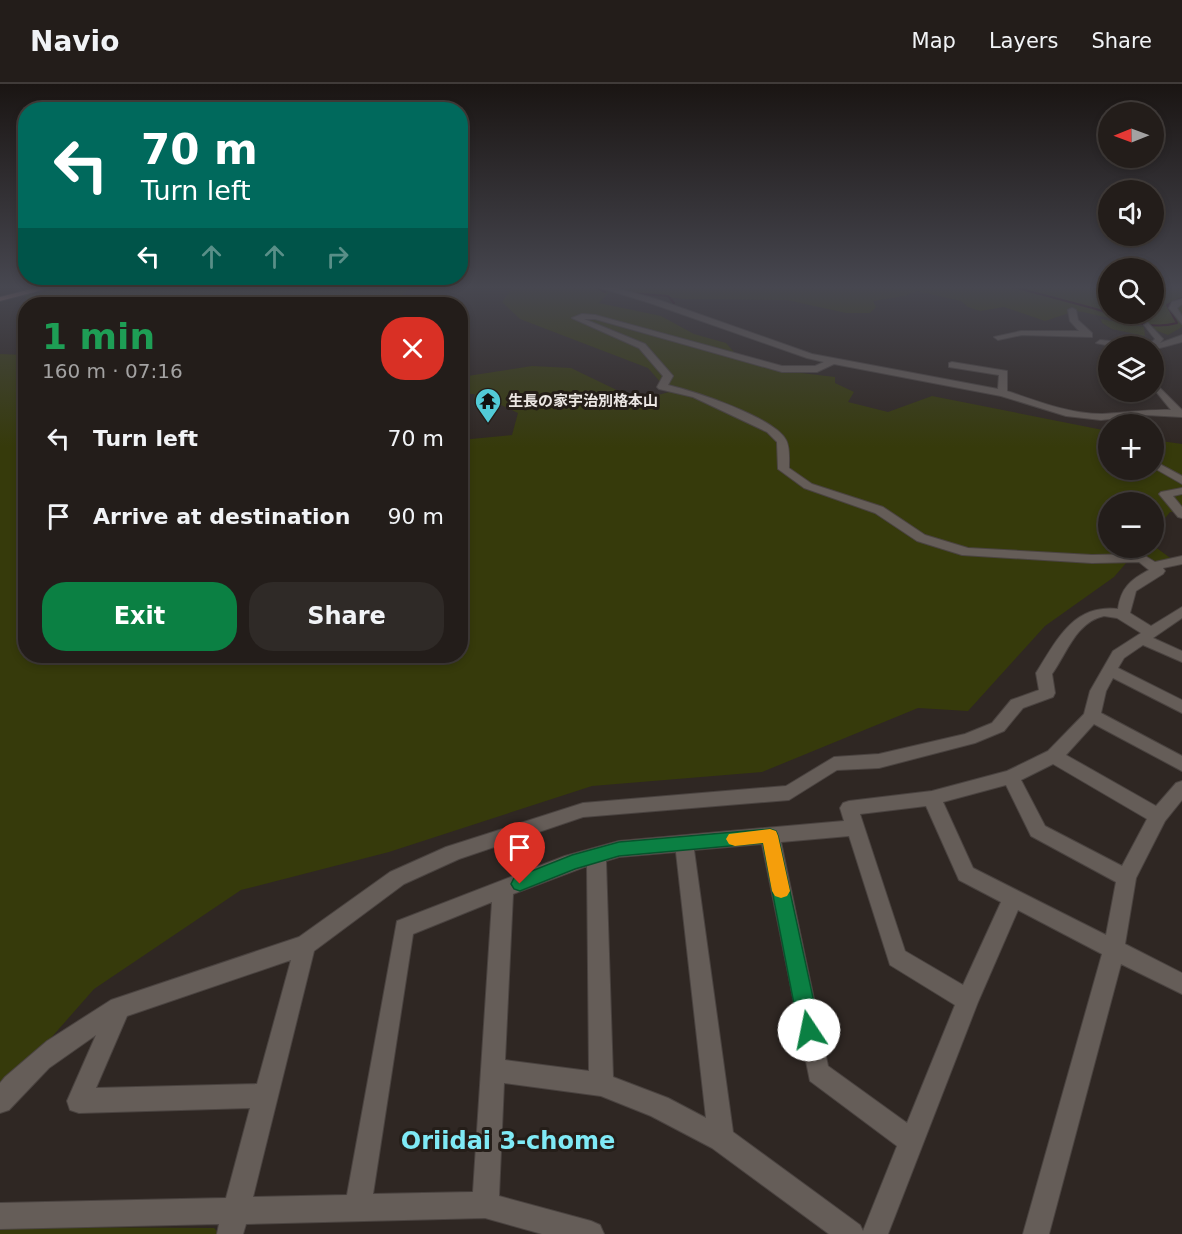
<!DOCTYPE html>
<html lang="en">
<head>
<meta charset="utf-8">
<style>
  :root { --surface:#231d1a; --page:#2f2a27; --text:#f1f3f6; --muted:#a3a2a2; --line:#403b39; --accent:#0b8043 }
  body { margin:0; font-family:"DejaVu Sans","Noto Sans JP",sans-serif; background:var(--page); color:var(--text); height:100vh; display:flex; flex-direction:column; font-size:22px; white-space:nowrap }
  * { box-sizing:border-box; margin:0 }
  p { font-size:20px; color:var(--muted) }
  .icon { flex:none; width:33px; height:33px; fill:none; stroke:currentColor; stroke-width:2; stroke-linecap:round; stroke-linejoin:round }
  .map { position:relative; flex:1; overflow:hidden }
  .details { position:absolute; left:18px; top:213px; width:450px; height:366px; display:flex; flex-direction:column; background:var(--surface); border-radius:24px; box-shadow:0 3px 9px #0003,0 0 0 2px var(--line) }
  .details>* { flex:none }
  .guide { position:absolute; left:18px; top:18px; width:450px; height:183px; border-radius:24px; box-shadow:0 3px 9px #0003,0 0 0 2px var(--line); background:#00695c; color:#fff; overflow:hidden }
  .needle { width:39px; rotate:269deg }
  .buttons { position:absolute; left:1098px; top:18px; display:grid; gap:12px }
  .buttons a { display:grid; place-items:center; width:66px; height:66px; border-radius:50%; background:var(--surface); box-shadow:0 3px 9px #0003,0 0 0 2px var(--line); font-size:30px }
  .pin { position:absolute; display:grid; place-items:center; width:51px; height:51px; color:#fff; margin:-62px -26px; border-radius:50% 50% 50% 0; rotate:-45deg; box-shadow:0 0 6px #0007 }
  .pin .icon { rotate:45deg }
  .me { position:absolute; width:66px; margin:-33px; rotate:349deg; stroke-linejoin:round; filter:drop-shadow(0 0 4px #0008) }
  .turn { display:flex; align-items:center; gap:21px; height:126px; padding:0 24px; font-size:27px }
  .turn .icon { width:78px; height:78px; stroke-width:2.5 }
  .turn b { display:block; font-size:42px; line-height:51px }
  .lanes { display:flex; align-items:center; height:57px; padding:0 24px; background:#0003; justify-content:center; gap:30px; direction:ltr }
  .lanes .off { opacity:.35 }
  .round { display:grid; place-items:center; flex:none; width:63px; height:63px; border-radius:24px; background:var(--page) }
  .overview { display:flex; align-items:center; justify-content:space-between; height:102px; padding:0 24px }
  h1 { font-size:36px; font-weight:700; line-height:45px; color:#1e9e55 }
  .button { display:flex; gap:12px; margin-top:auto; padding:12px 24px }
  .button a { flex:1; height:69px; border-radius:24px; background:var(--accent); color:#fff; font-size:24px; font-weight:700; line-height:69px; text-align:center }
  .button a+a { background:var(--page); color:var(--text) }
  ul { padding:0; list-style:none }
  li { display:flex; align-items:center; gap:18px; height:78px; padding:0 24px }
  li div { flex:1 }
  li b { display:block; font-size:22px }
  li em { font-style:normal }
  header { display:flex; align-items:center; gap:36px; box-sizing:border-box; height:84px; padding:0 30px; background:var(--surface); border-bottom:2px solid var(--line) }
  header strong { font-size:28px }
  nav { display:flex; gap:33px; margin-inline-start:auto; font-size:21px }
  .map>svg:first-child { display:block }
  .green { fill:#363a0b }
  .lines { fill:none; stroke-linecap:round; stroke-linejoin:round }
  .stream { stroke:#2b0014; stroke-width:2 }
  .minor-casing { stroke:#4a4340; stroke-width:2 }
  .major-casing { stroke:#4a4340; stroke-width:2 }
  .minor { fill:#655d58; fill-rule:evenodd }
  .major { fill:#bd857e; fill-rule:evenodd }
  .route { fill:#0b8043; stroke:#07532c; stroke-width:1.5 }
  .slow { fill:#f59e0b }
  .labels { text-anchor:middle; stroke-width:6; stroke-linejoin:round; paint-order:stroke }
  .far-poi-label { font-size:15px; font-weight:bold; fill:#ebe6e3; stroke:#251e19; text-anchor:start }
  .near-neighbourhood-label { font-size:24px; font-weight:bold; fill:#7feaf6; stroke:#251e19 }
</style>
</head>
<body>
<header>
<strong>Navio</strong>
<nav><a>Map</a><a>Layers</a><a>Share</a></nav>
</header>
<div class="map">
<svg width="1182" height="1150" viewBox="0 0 1182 1150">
  <rect width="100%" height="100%" fill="#2f2723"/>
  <path class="green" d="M 68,202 L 414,202 L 389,220 L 29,220 L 29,217 L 24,212 Z
    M 514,202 L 595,202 L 609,208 L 599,219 L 661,232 L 694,250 L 726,259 L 741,276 L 784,287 L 835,293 L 835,299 L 854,308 L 848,318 L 888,328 L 932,312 L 1108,347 L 1108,386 L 1154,386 L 1154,356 L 1182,360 L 1182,428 L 1170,428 L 1154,448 L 1154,418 L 1108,418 L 1108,464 L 1154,462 L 1173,476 L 1160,480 L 1143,470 L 1133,471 L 1114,493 L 1045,542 L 968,627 L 918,624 L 762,688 L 592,702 L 389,768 L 241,806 L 94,905 L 0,1012 L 0,270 L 25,271 L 26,572 L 460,572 L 461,356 L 512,351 L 518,329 L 499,320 L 474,316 L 475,310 L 461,310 L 461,293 L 532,282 L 571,284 L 627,311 L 651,313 L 669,308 L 648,284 L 520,235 L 502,218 Z
    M 607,202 L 1108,202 L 1108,230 L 1154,230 L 1154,202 L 1182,202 L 1182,243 L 1168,251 L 1147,243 L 1083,228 L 1075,227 L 1045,237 L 1004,223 L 980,227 L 968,223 L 961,217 L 916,207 L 905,212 L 873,217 L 876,223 L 870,229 L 846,229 L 787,216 L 684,215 L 639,210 Z
    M 1101,235 L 1144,243 L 1145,252 L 1112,245 L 1102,239 Z
    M 0,1143 L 214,1144 L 220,1150 L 0,1150 Z"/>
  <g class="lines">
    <path class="stream" d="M 594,202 L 605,208
      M 1010,202 C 1039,210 1067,217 1096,225 C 1123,234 1148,247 1177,239 L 1167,221 L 1182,214
      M 629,209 L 668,212 L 674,219"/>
    <g class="minor-casing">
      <path id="minor" d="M 595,202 L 608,202 L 656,215 L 812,270 L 998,305 L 999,291 L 949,283 L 949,279 L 952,278 L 1007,287 L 1007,307 C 1037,317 1069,330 1102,330 C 1125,329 1148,325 1171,326 L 1154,305 L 1158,302 L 1182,326 L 1182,333 L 1146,331 L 1101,336 L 1066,332 L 1001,312 L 834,280 L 817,288 L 782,288 L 595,235 L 584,235 L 645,260 L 673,292 L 668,301 C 693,307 774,333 786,356 C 790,363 789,376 789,384 L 812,400 L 883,423 L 925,451 L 968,464 L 1092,471 L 1142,470 L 1155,478 L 1182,472 L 1182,480 L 1163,484 L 1165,487 L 1163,490 L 1136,507 L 1130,529 L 1151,542 L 1182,523 L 1182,534 L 1153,554 L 1182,567 L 1182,578 L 1143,561 L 1124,574 L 1118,584 L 1182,616 L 1182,629 L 1113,594 L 1106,607 L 1101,629 L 1182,672 L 1182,687 L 1094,640 L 1066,671 L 1156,722 L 1176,699 L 1182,697 L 1182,716 L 1165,737 L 1136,794 L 1125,860 L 1182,889 L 1182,910 L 1121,880 L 1049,1150 L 1023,1150 L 1102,870 L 1018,826 L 978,918 L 888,1150 L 829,1150 L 712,1064 L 651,1032 L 601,1012 L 504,999 L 499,1112 L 591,1137 L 600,1141 L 604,1150 L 542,1150 L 485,1134 L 246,1140 L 243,1150 L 217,1150 L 219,1140 L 0,1145 L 0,1119 L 226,1114 L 250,1024 L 79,1029 L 70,1026 L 67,1017 L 96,951 L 49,984 L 9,1026 L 0,1029 L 0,999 L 5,993 L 47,957 L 111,916 L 299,853 L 390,788 L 446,763 L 583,719 L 786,702 L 834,673 L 879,670 L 965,650 L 992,639 L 1011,616 L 1039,606 L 1036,589 C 1057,556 1073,520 1118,525 C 1121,504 1130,496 1149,486 L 1139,478 L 1092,479 L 962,471 L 917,457 L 875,429 L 804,404 L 778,385 L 777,358 L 767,348 L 693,313 L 659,305 L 657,303 L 663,292 L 639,264 L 572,234 L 582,230 L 595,231 L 782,282 L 815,282 L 824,278 L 807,274 L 650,219 ZM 1104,532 L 1117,534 L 1141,549 L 1113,567 L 1090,607 L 1084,630 L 1048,667 L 1007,687 L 932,707 L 849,717 L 843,719 L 840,724 L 844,737 L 619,757 L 565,772 L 397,837 L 347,1111 L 253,1113 L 314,867 L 404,800 L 459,775 L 583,733 L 789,716 L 837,686 L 879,684 L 975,659 L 1004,647 L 1023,624 L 1053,613 L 1055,609 L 1052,590 C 1067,569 1076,538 1104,532 ZM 1053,680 L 1147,735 L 1122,782 L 1045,742 L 1021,696 ZM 1006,701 L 1031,752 L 1116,798 L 1106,851 L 973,784 L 943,718 ZM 926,722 L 959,796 L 1001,818 L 963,901 L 905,867 L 860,730 ZM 849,752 L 890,881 L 955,921 L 907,1039 L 828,982 L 781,758 ZM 762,760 L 810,997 L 897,1062 L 863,1147 L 860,1141 L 733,1048 L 694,766 ZM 676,768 L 706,1034 L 668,1014 L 613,993 L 606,777 L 619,773 ZM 587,782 L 589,987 L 505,976 L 513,810 ZM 492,818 L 473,1108 L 373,1110 L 413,850 ZM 291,876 L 257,1000 L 96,1004 L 127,932 Z
        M 1182,215 L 1182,220 L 1177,224 L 1182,232 L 1182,240 L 1169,224 L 1172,218 Z
        M 1072,224 L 1076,226 L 1078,236 L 1092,249 L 1092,253 L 1022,251 L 998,256 L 994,253 L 1021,247 L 1079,247 L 1070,237 L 1068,226 Z
        M 1148,239 L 1163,255 L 1160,259 L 1182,251 L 1182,258 L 1156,265 L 1154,262 L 1111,262 L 1096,259 L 1100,256 L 1141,260 L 1153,257 L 1155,255 L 1144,241 Z
        M 1154,377 L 1182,392 L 1182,400 L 1154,384 Z
        M 1182,404 L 1182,410 L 1173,412 L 1182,423 L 1182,434 L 1178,433 L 1159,410 L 1161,408 Z"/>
    </g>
    <g class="major-casing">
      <path id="major" d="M 43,202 L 57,202 L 0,217 L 0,213 Z"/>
    </g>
    <use href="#minor" class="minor"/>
    <use href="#major" class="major"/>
  </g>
  <linearGradient id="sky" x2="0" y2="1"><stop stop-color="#1a1513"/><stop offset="0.56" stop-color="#474750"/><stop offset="1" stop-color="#474750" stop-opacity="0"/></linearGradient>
  <rect width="1182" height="363" fill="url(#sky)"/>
  <path class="route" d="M 770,745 L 776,747 L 778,752 L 820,946 L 817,953 L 809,957 L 802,953 L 799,946 L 763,759 L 619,772 L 575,785 L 520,807 L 514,805 L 511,800 L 514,794 L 572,771 L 619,758 Z"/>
  <path class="slow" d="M 770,745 L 776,747 L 778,752 L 790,807 L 787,812 L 781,814 L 775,812 L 772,807 L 763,759 L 735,762 L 729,760 L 726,755 L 729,750 Z"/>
  <defs>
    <g id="temple-pin" transform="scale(1.35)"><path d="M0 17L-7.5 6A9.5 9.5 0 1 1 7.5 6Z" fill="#52cbd8" stroke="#251e19"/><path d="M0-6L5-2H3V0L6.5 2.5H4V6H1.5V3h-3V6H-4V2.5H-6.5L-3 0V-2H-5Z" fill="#111"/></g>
  </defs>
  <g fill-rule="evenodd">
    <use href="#temple-pin" x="488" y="317"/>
  </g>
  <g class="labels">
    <g class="far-poi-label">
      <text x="508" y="322">生長の家宇治別格本山</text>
    </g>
    <g class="near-neighbourhood-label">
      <text x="508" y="1065">Oriidai 3-chome</text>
    </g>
  </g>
</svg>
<div class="buttons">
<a><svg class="needle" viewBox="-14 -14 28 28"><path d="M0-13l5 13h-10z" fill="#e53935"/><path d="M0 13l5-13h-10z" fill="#a3a2a2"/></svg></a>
<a><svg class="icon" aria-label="sound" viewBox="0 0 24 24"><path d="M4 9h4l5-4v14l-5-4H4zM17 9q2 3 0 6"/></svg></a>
<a><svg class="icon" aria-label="search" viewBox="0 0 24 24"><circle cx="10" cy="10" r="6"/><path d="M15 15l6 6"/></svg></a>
<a><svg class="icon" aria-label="layers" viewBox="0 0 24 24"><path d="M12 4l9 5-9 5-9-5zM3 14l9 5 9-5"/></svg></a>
<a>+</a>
<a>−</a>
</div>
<div class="pin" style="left:520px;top:800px;background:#d93025"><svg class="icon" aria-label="arrive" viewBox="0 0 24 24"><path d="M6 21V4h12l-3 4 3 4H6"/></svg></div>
<svg class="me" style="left:809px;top:946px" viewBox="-20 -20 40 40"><circle r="19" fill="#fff"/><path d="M0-13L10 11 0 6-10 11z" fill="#0b8043"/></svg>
<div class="guide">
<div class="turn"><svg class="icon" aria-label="left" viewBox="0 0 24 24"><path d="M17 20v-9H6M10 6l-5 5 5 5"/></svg><div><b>70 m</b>Turn left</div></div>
<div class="lanes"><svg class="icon" aria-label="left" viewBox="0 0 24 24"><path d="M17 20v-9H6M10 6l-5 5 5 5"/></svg><svg class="icon off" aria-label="ahead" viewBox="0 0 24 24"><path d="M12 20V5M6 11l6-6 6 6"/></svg><svg class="icon off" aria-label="ahead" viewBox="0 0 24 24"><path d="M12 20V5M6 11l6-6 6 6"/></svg><svg class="icon off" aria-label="right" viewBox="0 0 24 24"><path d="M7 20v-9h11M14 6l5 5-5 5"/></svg></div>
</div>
<section class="details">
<div class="overview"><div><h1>1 min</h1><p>160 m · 07:16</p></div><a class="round" style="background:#d93025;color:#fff"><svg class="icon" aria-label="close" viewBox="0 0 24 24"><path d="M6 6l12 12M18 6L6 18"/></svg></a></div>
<ul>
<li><svg class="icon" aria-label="left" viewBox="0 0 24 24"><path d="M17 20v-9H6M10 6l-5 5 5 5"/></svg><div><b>Turn left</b></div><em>70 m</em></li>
<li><svg class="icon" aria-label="arrive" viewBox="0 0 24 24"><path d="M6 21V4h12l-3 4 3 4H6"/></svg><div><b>Arrive at destination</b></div><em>90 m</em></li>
</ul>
<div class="button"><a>Exit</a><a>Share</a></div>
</section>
</div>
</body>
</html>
